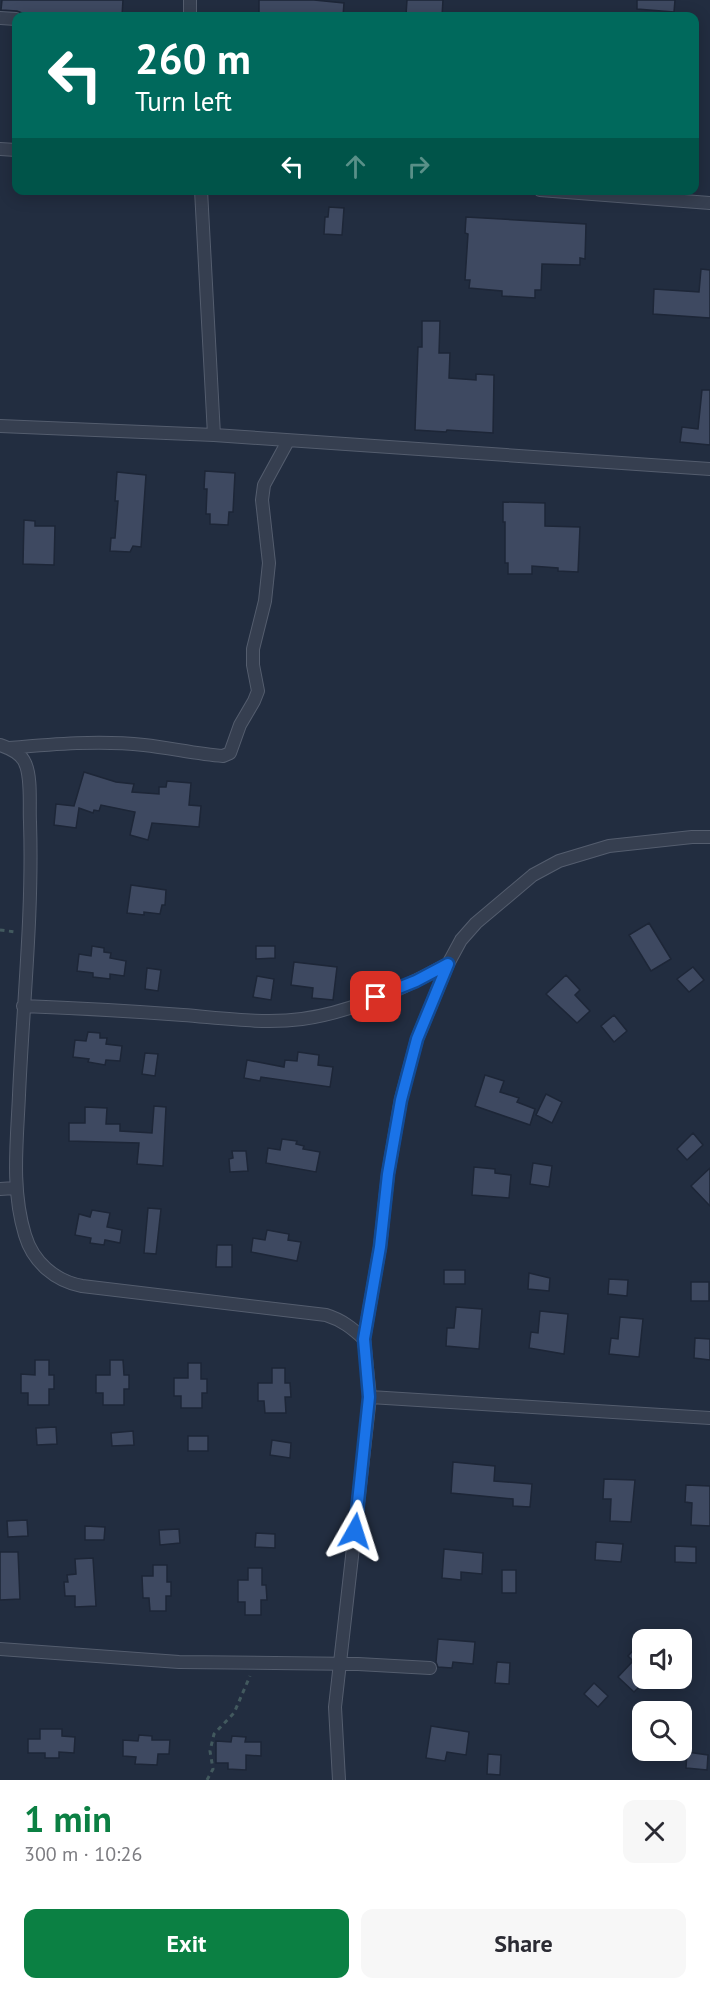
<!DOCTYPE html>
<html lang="en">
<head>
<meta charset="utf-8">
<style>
  :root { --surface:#fff; --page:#f7f7f7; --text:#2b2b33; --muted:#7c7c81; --accent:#0b8043 }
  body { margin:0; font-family:"PT Sans",sans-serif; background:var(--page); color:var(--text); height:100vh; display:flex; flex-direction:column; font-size:22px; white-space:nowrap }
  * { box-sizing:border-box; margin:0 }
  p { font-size:20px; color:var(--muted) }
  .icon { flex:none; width:33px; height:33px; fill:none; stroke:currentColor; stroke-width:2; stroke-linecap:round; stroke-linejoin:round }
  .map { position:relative; height:1780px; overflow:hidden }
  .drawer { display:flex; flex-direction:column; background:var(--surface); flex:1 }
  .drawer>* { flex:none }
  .hud { position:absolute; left:12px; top:12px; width:687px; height:183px; border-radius:12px; box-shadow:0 3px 15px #0003; background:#00695c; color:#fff; overflow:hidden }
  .fabs { position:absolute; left:632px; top:1629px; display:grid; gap:12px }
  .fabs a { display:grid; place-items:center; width:60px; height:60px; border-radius:12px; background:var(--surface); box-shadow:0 3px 15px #0003; font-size:30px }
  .pin { position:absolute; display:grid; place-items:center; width:51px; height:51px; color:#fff; margin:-26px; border-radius:12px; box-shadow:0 3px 9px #0006 }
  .me { position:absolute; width:66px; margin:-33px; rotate:6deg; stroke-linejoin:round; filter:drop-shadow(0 0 4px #0008) }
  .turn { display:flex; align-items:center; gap:21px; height:126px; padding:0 24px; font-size:27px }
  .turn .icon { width:78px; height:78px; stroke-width:2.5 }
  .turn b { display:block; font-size:42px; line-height:51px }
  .lanes { display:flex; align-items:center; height:57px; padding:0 24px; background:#0003; justify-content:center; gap:30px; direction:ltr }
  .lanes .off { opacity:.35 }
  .round { display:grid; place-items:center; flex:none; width:63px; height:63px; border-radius:12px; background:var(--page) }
  .overview { display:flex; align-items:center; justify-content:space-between; height:102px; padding:0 24px }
  h1 { font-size:36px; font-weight:700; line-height:45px; color:var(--accent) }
  .action { display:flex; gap:12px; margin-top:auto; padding:12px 24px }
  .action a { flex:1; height:69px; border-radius:12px; background:var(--accent); color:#fff; font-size:24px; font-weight:700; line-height:69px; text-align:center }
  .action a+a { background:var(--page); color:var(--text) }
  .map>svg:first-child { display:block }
  .building { fill:#3e4961; stroke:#1d2637; stroke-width:1.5 }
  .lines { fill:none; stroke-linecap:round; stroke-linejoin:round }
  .minor-casing { stroke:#545d6e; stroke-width:14 }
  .path { stroke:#42595e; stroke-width:3; stroke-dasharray:4.5 4.5; stroke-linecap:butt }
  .minor { stroke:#363f50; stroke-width:12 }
  .route-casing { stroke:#114b97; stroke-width:15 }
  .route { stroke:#1a73e8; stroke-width:10 }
</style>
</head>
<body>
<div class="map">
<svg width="710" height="1780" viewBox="0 0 710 1780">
  <rect width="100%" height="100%" fill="#222d40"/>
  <path class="building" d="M 2,0 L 123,0 L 122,16 L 61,16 L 61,14 L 22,13 L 17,11 L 1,10 Z
    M 259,0 L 314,0 L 344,3 L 343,16 L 259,16 Z
    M 407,0 L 443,0 L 442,16 L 406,15 Z
    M 637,0 L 675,0 L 674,12 L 637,9 Z
    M 329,207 L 344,208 L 342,235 L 324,234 L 325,217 L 328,217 Z
    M 466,217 L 586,224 L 585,259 L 580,258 L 580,265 L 542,264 L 541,290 L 535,290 L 535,298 L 502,296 L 502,291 L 469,288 L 470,280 L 465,280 L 468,234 L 465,233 Z
    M 701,269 L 710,270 L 710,318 L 653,314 L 654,289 L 699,292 Z
    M 422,321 L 440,321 L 439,353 L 450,353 L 449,378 L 476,380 L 476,374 L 494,375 L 493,433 L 447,430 L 446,432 L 415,430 L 418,347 L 422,347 Z
    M 702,390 L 710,390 L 710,445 L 680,442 L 682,427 L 698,429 Z
    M 205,471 L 235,473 L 233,512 L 229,512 L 228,525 L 210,524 L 210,514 L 206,514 L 207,489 L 204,489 Z
    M 117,472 L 146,475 L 141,547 L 133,546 L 130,552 L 110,551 L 111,538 L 115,538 L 118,501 L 115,501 Z
    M 503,502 L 545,503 L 545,526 L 580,527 L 578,572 L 558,571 L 558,568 L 532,566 L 532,574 L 508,574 L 508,563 L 505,563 L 505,522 L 503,522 Z
    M 24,520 L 35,521 L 35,526 L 55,526 L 54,565 L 23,564 Z
    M 84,772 L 116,782 L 134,784 L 132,792 L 159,794 L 159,787 L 166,787 L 167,781 L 191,783 L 189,805 L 201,806 L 199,827 L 152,823 L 148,840 L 130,835 L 135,812 L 101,805 L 99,811 L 94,810 L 93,813 L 79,808 L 76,828 L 54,825 L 56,804 L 74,806 Z
    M 131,885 L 166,890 L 165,905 L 162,905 L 160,914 L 144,912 L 144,915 L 127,913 Z
    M 649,923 L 671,959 L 651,971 L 629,935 Z
    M 92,946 L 104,948 L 104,952 L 111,953 L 110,958 L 126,961 L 124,976 L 110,974 L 110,979 L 93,977 L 93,973 L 77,971 L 79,954 L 91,956 Z
    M 256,946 L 275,946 L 275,958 L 256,959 Z
    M 294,962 L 337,967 L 333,1000 L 312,998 L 313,988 L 291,985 Z
    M 693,967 L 704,980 L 689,992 L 677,979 Z
    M 147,968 L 161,970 L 158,991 L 145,989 Z
    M 566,975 L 580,990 L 575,995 L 590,1011 L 577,1023 L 546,994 Z
    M 257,976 L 274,979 L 271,1000 L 253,997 Z
    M 614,1015 L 627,1031 L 614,1042 L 601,1026 Z
    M 88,1032 L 100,1033 L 100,1038 L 107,1038 L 106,1044 L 122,1046 L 120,1061 L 106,1060 L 105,1065 L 88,1062 L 89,1059 L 73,1057 L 75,1040 L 86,1041 Z
    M 298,1052 L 319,1055 L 318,1065 L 333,1067 L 330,1087 L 261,1077 L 260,1081 L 244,1078 L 247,1060 L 284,1067 L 285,1060 L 297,1061 Z
    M 145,1053 L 158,1054 L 155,1076 L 142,1074 Z
    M 485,1075 L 504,1081 L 500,1092 L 519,1098 L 517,1102 L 535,1109 L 530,1125 L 475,1106 Z
    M 546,1094 L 562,1102 L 552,1123 L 536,1115 Z
    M 154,1106 L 166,1107 L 163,1166 L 137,1164 L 139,1143 L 69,1141 L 69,1123 L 85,1123 L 85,1107 L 107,1108 L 106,1124 L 120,1124 L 120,1131 L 152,1133 Z
    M 693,1133 L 703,1145 L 687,1160 L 677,1149 Z
    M 282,1139 L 297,1141 L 296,1144 L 304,1146 L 303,1149 L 320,1152 L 316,1172 L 266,1163 L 268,1148 L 280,1150 Z
    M 232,1151 L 246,1151 L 248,1171 L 230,1172 L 229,1159 L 233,1158 Z
    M 533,1163 L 552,1166 L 549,1187 L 530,1184 Z
    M 474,1167 L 495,1169 L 495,1173 L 511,1175 L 509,1198 L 472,1195 Z
    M 710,1168 L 710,1206 L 691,1186 Z
    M 148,1208 L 161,1209 L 156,1254 L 144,1253 Z
    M 92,1210 L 110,1213 L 107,1227 L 122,1230 L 120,1243 L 105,1240 L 104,1245 L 90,1243 L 91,1238 L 75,1235 L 79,1214 L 90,1217 Z
    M 267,1230 L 289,1234 L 288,1240 L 301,1242 L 297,1261 L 251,1252 L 253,1238 L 265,1240 Z
    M 217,1245 L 232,1245 L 232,1267 L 216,1267 Z
    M 444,1270 L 465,1270 L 465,1284 L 444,1284 Z
    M 529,1273 L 550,1278 L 549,1291 L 528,1289 Z
    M 609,1279 L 628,1280 L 627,1296 L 608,1294 Z
    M 691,1282 L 709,1282 L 709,1301 L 691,1301 Z
    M 456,1307 L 482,1309 L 479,1349 L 446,1346 L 447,1328 L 454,1328 Z
    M 540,1311 L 568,1314 L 564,1354 L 529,1348 L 531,1332 L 538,1333 Z
    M 620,1317 L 643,1319 L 639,1357 L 609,1354 L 611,1338 L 618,1339 Z
    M 695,1338 L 710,1339 L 710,1360 L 694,1358 Z
    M 35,1360 L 49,1360 L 49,1375 L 54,1375 L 54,1389 L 49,1389 L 49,1405 L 28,1405 L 28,1393 L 21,1393 L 21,1374 L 35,1375 Z
    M 110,1360 L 123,1360 L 124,1375 L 129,1375 L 129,1389 L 124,1389 L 124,1405 L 103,1405 L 103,1393 L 96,1393 L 96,1375 L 110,1375 Z
    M 188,1363 L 201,1363 L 201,1379 L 207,1379 L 207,1393 L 202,1393 L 202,1408 L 181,1408 L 181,1396 L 174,1396 L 174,1378 L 188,1378 Z
    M 272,1368 L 285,1368 L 285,1383 L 290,1383 L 291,1397 L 285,1397 L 286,1413 L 265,1413 L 264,1401 L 258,1401 L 258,1383 L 272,1383 Z
    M 56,1427 L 57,1444 L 37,1445 L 36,1428 Z
    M 133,1431 L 134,1445 L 112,1446 L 111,1433 Z
    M 188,1436 L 208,1436 L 208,1451 L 188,1451 Z
    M 272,1440 L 291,1443 L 290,1458 L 270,1455 Z
    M 453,1462 L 495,1466 L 494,1481 L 532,1484 L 530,1507 L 513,1506 L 513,1499 L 451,1493 Z
    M 604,1479 L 635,1480 L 631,1522 L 610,1521 L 611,1499 L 603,1499 Z
    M 686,1485 L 710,1486 L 710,1526 L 691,1525 L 692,1503 L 685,1502 Z
    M 27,1520 L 28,1536 L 8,1537 L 7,1521 Z
    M 85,1526 L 105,1527 L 104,1540 L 85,1540 Z
    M 179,1529 L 180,1543 L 160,1545 L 159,1530 Z
    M 256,1533 L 275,1534 L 275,1548 L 255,1547 Z
    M 596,1542 L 623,1544 L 621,1562 L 595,1560 Z
    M 675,1546 L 696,1547 L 696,1563 L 675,1562 Z
    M 444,1549 L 483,1553 L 482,1574 L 461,1572 L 461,1580 L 442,1578 Z
    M 0,1552 L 18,1552 L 20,1599 L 0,1600 Z
    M 93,1558 L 96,1606 L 75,1607 L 75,1596 L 65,1596 L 64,1582 L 68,1582 L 67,1575 L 76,1574 L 75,1559 Z
    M 153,1565 L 167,1565 L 167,1582 L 171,1582 L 171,1596 L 166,1596 L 166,1611 L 150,1611 L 149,1598 L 143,1598 L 142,1576 L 153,1576 Z
    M 248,1568 L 262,1568 L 262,1585 L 266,1585 L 267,1600 L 261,1600 L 261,1615 L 245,1615 L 245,1602 L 238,1602 L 238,1580 L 248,1580 Z
    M 502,1570 L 516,1570 L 516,1593 L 502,1593 Z
    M 438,1639 L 475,1642 L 473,1664 L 453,1662 L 452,1668 L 438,1667 L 436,1662 Z
    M 642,1641 L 642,1684 L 634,1692 L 618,1677 L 633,1661 L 628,1656 Z
    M 497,1662 L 510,1663 L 509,1684 L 495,1683 Z
    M 594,1683 L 608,1696 L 598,1707 L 584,1694 Z
    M 431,1726 L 469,1732 L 466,1755 L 447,1752 L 445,1761 L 426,1758 Z
    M 40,1729 L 62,1729 L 62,1736 L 75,1737 L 74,1753 L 59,1752 L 59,1758 L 45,1758 L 45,1753 L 28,1753 L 28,1739 L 40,1739 Z
    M 139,1735 L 152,1736 L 152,1740 L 170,1740 L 169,1754 L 158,1754 L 157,1765 L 135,1764 L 136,1757 L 123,1756 L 123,1740 L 138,1741 Z
    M 232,1736 L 246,1737 L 245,1742 L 261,1742 L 261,1756 L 246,1755 L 246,1770 L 228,1769 L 228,1763 L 216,1763 L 216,1741 L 231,1742 Z
    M 687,1752 L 708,1755 L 707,1770 L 686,1768 Z
    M 488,1754 L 501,1755 L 500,1775 L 487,1774 Z"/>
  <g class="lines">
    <g class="minor-casing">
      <path id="minor" d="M 190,16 L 190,0
        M 0,18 L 16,19
        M 0,149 L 16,150
        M 201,190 L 214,435
        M 540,190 L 710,203
        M 0,426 L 214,435 L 710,469
        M 0,745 C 9,748 21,753 25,763 C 32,777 29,806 30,822 C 33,913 23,1004 19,1095 C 17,1142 11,1189 25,1235 C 33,1262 55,1281 82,1286 L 326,1315 C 342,1320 352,1328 364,1339
        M 9,748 C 54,744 100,740 144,745 C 171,748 197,754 223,756 L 230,753 L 240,725 L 254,701 L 258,691 L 253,665 L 253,649 L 265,601 L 269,563 L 262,500 L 264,485 L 288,441
        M 23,1006 C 76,1008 129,1011 183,1015 C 222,1018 263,1024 302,1019 C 349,1013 406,987 448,964
        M 0,1189 L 15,1188
        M 370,1397 L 710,1418
        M 0,1649 L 179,1662 L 358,1664 L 430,1668
        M 339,1780 L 335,1707 L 370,1397 L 364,1339 L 380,1247 L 388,1174 L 401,1099 L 417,1039 L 448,964 L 461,940 L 476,923 L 533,875 L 559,861 L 609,846 L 692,837 L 710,837"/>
    </g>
    <path class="path" d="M 0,930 L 16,932
      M 207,1780 L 213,1769 L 210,1751 L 214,1734 L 234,1713 L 250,1676"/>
    <use href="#minor" class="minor"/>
  </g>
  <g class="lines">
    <g class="route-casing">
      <path id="route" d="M 355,1531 L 369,1397 L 364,1339 L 380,1247 L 388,1174 L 401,1100 L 417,1039 L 448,964 L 416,981 L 376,997"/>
    </g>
    <use href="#route" class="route"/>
  </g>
</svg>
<div class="fabs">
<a><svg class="icon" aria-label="sound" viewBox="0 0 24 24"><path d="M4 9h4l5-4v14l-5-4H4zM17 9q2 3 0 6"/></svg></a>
<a><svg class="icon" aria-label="search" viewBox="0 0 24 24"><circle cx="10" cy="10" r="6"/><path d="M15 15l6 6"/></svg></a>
</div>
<div class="pin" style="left:376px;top:997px;background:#d93025"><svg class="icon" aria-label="arrive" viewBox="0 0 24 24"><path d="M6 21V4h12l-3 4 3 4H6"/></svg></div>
<svg class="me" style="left:355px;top:1531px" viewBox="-20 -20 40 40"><path d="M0-17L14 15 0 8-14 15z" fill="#1a73e8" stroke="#fff" stroke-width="4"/></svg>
<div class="hud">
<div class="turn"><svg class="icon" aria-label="left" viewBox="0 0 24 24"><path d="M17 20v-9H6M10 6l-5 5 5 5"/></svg><div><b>260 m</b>Turn left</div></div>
<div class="lanes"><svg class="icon" aria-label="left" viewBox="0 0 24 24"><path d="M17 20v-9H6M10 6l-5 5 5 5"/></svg><svg class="icon off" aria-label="ahead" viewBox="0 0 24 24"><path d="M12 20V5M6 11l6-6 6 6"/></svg><svg class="icon off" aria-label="right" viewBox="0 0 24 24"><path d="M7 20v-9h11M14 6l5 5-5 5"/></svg></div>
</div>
</div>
<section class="drawer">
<div class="overview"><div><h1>1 min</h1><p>300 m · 10:26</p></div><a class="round"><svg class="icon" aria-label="close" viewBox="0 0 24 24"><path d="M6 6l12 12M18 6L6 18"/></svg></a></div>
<div class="action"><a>Exit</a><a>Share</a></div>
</section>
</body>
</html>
